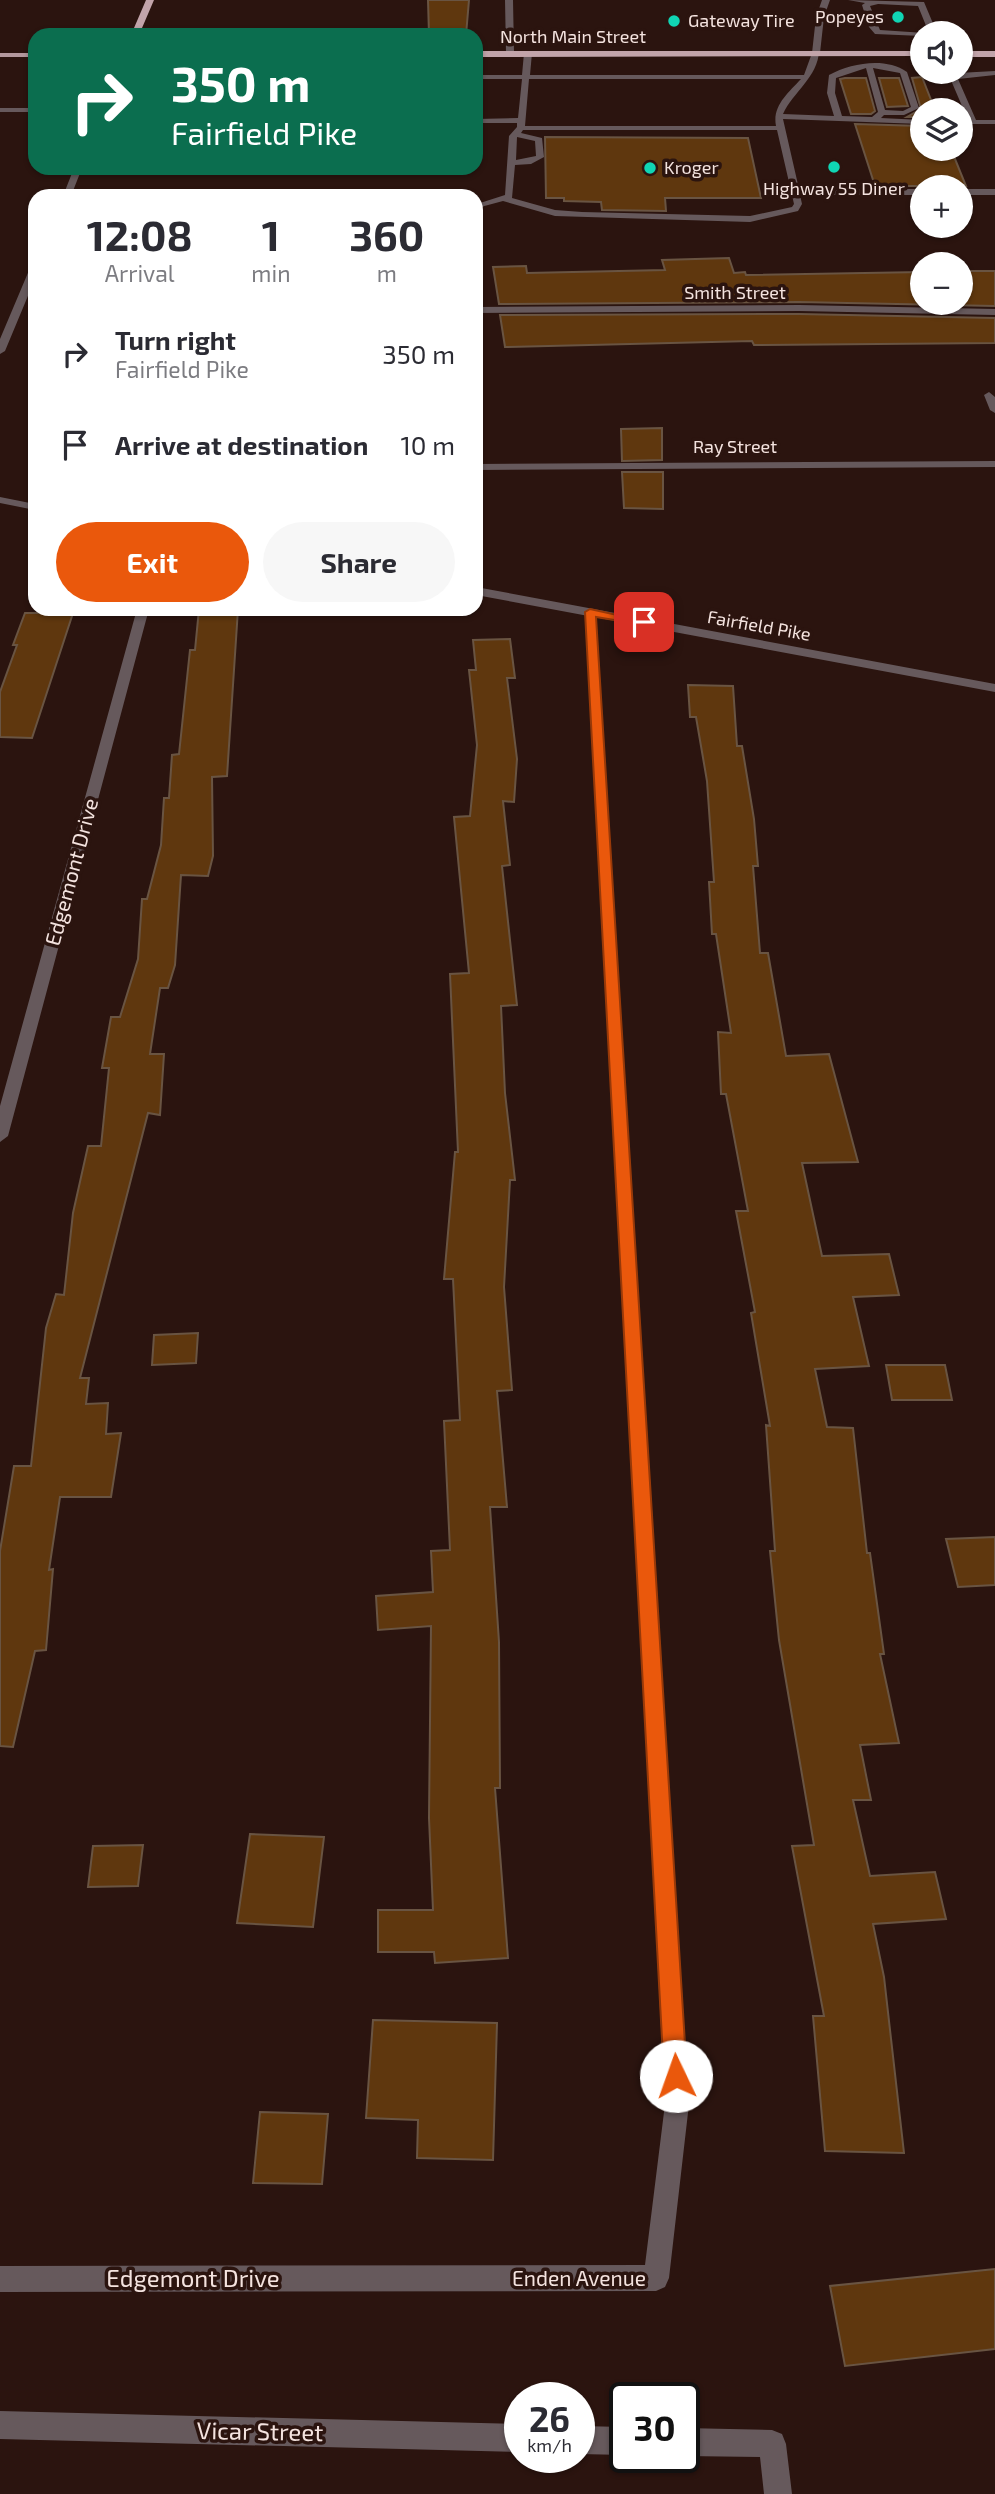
<!DOCTYPE html>
<html lang="en">
<head>
<meta charset="utf-8">
<style>
  :root { --surface:#fff; --page:#f7f7f7; --text:#2b2b33; --muted:#7c7c81; --accent:#ea580c }
  body { margin:0; font-family:"Exo 2",sans-serif; background:var(--page); color:var(--text); height:100vh; display:flex; flex-direction:column; font-size:26px; white-space:nowrap }
  * { box-sizing:border-box; margin:0 }
  p { font-size:23px; color:var(--muted) }
  .icon { flex:none; width:38px; height:38px; fill:none; stroke:currentColor; stroke-width:2; stroke-linecap:round; stroke-linejoin:round }
  .map { position:relative; flex:1; overflow:hidden }
  .side { position:absolute; left:28px; top:189px; width:455px; height:427px; display:flex; flex-direction:column; background:var(--surface); border-radius:21px; box-shadow:0 2px 5px #0004 }
  .side>* { flex:none }
  .hud { position:absolute; left:28px; top:28px; width:455px; height:147px; border-radius:21px; box-shadow:0 2px 5px #0004; background:#0b6e4f; color:#fff; overflow:hidden }
  .tools { position:absolute; left:910px; top:21px; display:grid; gap:14px }
  .tools a { display:grid; place-items:center; width:63px; height:63px; border-radius:50%; background:var(--surface); box-shadow:0 2px 5px #0004; font-size:35px }
  .speed { position:absolute; left:504px; top:2382px; display:flex; gap:14px; font-size:35px; font-weight:700; text-align:center }
  .speed>* { display:grid; place-content:center; width:91px; height:91px; border-radius:50%; background:var(--surface); box-shadow:0 2px 5px #0004; line-height:1 }
  .speed small { font-size:18px; font-weight:400 }
  .speed .limit { border:4px solid #111; border-radius:10px; background:#fff; color:#111 }
  .pin { position:absolute; display:grid; place-items:center; width:60px; height:60px; color:#fff; margin:-30px; border-radius:14px; box-shadow:0 4px 10px #0006 }
  .me { position:absolute; width:77px; margin:-38px; rotate:357deg; stroke-linejoin:round; filter:drop-shadow(0 0 5px #0008) }
  .turn { display:flex; align-items:center; gap:24px; height:147px; padding:0 28px; font-size:32px }
  .turn .icon { width:91px; height:91px; stroke-width:2.5 }
  .turn b { display:block; font-size:49px; line-height:60px }
  .eta { display:flex; justify-content:space-evenly; align-items:center; height:119px; text-align:center }
  .eta b { font-size:42px; font-weight:700; line-height:49px }
  .action { display:flex; gap:14px; margin-top:auto; padding:14px 28px }
  .action a { flex:1; height:80px; border-radius:42px; background:var(--accent); color:#fff; font-size:28px; font-weight:700; line-height:80px; text-align:center }
  .action a+a { background:var(--page); color:var(--text) }
  ul { padding:0; list-style:none }
  li { display:flex; align-items:center; gap:21px; height:91px; padding:0 28px }
  li div { flex:1 }
  li b { display:block; font-size:26px }
  li em { font-style:normal }
  .map>svg:first-child { display:block }
  .building { fill:#5f370e; stroke:#695442; stroke-width:2 }
  .lines { fill:none; stroke-linecap:round; stroke-linejoin:round }
  .service { fill:#66595c; fill-rule:evenodd }
  .minor { fill:#66595c; fill-rule:evenodd }
  .tertiary { fill:#66595c; fill-rule:evenodd }
  .primary { fill:#b3989d; fill-rule:evenodd }
  .trunk { fill:#c2a4aa; fill-rule:evenodd }
  .route { fill:#ea580c; stroke:#983908; stroke-width:2 }
  .poi-dot { fill:#10d5b4; stroke:#2b140f; stroke-width:2.5 }
  .labels { text-anchor:middle; stroke-width:7; stroke-linejoin:round; paint-order:stroke }
  .far-poi-label { font-size:18px; fill:#f4e3df; stroke:#2b140f; text-anchor:start }
  .far-street-label { font-size:18px; fill:#f4e3df; stroke:#2b140f }
  .street-label { font-size:21px; fill:#f4e3df; stroke:#2b140f }
  .near-street-label { font-size:24px; fill:#f4e3df; stroke:#2b140f }
</style>
</head>
<body>
<div class="map">
<svg width="995" height="2494" viewBox="0 0 995 2494">
  <rect width="100%" height="100%" fill="#2b140f"/>
  <path class="building" d="M 428,0 L 469,0 L 466,35 L 429,35 Z
    M 922,77 L 935,110 L 922,110 L 922,117 L 907,117 L 921,109 L 912,78 Z
    M 845,78 L 866,78 L 875,111 L 871,114 L 851,114 L 840,79 Z
    M 879,78 L 899,78 L 908,106 L 887,107 Z
    M 855,124 L 922,126 L 922,149 L 951,149 L 966,186 L 875,186 Z
    M 545,137 L 748,138 L 761,198 L 665,198 L 666,211 L 602,210 L 601,202 L 564,201 L 564,198 L 546,198 Z
    M 729,258 L 734,273 L 745,272 L 746,275 L 922,272 L 922,303 L 961,303 L 961,271 L 995,271 L 995,306 L 799,302 L 499,304 L 493,267 L 526,266 L 527,273 L 665,270 L 662,260 Z
    M 799,314 L 995,318 L 995,343 L 754,345 L 752,341 L 505,347 L 500,315 Z
    M 662,428 L 662,460 L 622,461 L 621,429 Z
    M 622,472 L 663,472 L 663,509 L 624,508 Z
    M 199,609 L 238,609 L 227,776 L 212,777 L 213,856 L 208,876 L 181,875 L 175,965 L 168,988 L 160,988 L 150,1054 L 164,1054 L 160,1115 L 148,1113 L 80,1378 L 89,1378 L 86,1404 L 108,1403 L 106,1434 L 121,1433 L 111,1497 L 60,1497 L 49,1570 L 53,1569 L 46,1650 L 35,1651 L 13,1747 L 0,1746 L 0,1551 L 14,1466 L 31,1466 L 46,1328 L 56,1294 L 64,1295 L 73,1213 L 88,1146 L 101,1146 L 109,1068 L 102,1068 L 111,1017 L 120,1017 L 138,959 L 142,899 L 147,899 L 161,845 L 164,798 L 169,798 L 172,755 L 179,754 L 190,650 L 195,650 Z
    M 25,613 L 73,613 L 32,738 L 0,737 L 0,692 L 17,645 L 13,645 Z
    M 510,639 L 515,678 L 507,678 L 517,759 L 514,802 L 503,801 L 510,865 L 502,866 L 517,1005 L 501,1006 L 505,1093 L 515,1180 L 510,1180 L 504,1287 L 512,1390 L 497,1391 L 507,1507 L 490,1507 L 499,1642 L 500,1788 L 495,1788 L 508,1958 L 435,1963 L 434,1952 L 378,1952 L 378,1910 L 433,1910 L 429,1818 L 431,1626 L 378,1630 L 376,1596 L 433,1592 L 431,1551 L 450,1550 L 444,1421 L 460,1420 L 453,1279 L 444,1279 L 455,1152 L 458,1152 L 450,974 L 469,973 L 454,817 L 470,816 L 477,745 L 469,670 L 476,670 L 473,640 Z
    M 688,685 L 733,686 L 737,746 L 742,746 L 754,819 L 758,866 L 753,866 L 760,953 L 768,953 L 786,1056 L 829,1054 L 858,1162 L 802,1163 L 822,1256 L 889,1254 L 899,1295 L 853,1297 L 869,1366 L 815,1369 L 827,1427 L 853,1428 L 867,1553 L 870,1553 L 884,1654 L 880,1654 L 899,1743 L 860,1745 L 871,1800 L 853,1800 L 870,1876 L 935,1872 L 946,1919 L 873,1924 L 884,1977 L 904,2153 L 825,2151 L 813,2016 L 824,2016 L 792,1846 L 814,1845 L 779,1640 L 770,1551 L 775,1551 L 766,1425 L 770,1426 L 751,1313 L 755,1312 L 736,1211 L 748,1211 L 726,1094 L 721,1094 L 718,1032 L 731,1033 L 716,934 L 712,934 L 709,882 L 714,882 L 707,781 L 696,717 L 690,717 Z
    M 198,1333 L 196,1363 L 152,1365 L 154,1335 Z
    M 886,1365 L 945,1365 L 952,1400 L 892,1400 Z
    M 995,1537 L 995,1585 L 958,1587 L 946,1539 Z
    M 250,1834 L 324,1837 L 313,1927 L 237,1923 Z
    M 143,1845 L 138,1886 L 88,1887 L 93,1846 Z
    M 373,2020 L 497,2023 L 493,2160 L 417,2158 L 418,2120 L 366,2118 Z
    M 260,2112 L 328,2114 L 322,2184 L 253,2183 Z
    M 995,2269 L 995,2349 L 845,2366 L 830,2286 Z"/>
  <g class="lines">
    <path class="service" d="M 848,0 L 924,2 L 937,33 L 929,33 L 918,6 L 878,4 L 870,6 L 880,30 L 925,33 L 922,36 L 875,34 L 869,27 L 862,5 L 865,3 Z
      M 528,51 L 532,53 L 530,75 L 804,75 L 812,53 L 819,51 C 818,77 793,92 783,114 L 834,116 L 827,93 L 829,75 C 852,63 885,57 907,72 L 919,108 L 904,115 L 884,115 L 881,118 L 922,120 L 922,124 L 783,119 L 799,189 L 922,189 L 922,195 L 800,195 L 802,204 L 798,211 L 750,222 L 555,216 L 503,201 L 477,208 L 477,204 L 505,195 L 509,136 L 517,127 L 517,123 L 476,123 L 476,119 L 518,118 L 522,79 L 476,79 L 476,75 L 522,75 L 524,53 ZM 866,68 L 878,112 L 872,117 L 842,116 L 835,93 L 836,78 ZM 873,68 L 900,73 L 911,107 L 903,111 L 885,110 ZM 529,79 L 801,79 C 788,93 772,106 776,126 L 525,126 ZM 523,130 L 777,130 L 794,204 L 792,207 L 750,216 L 582,212 L 555,210 L 512,198 L 515,165 L 531,164 L 544,157 L 542,138 L 521,133 ZM 517,137 L 535,141 L 536,156 L 516,160 Z
      M 995,71 L 995,75 L 958,79 L 976,120 L 995,120 L 995,124 L 961,124 L 961,120 L 968,120 L 950,78 L 958,73 Z
      M 0,108 L 35,108 L 35,112 L 0,112 Z
      M 961,189 L 995,189 L 995,195 L 961,195 Z"/>
    <path class="minor" d="M 505,0 L 513,0 L 514,53 L 510,55 L 506,53 Z
      M 476,203 L 483,204 L 484,206 L 476,209 Z
      M 799,305 L 995,309 L 995,315 L 799,311 L 476,313 L 476,307 Z
      M 989,392 L 995,397 L 995,413 L 990,410 L 984,395 Z
      M 995,461 L 995,467 L 476,470 L 476,464 Z
      M 137,609 L 149,609 L 8,1136 L 0,1142 L 0,1106 Z
      M 586,609 L 596,612 L 689,2104 L 669,2278 L 665,2287 L 656,2291 L 0,2292 L 0,2266 L 645,2265 L 665,2104 Z
      M 0,2411 L 520,2424 L 520,2452 L 0,2439 Z
      M 579,2426 L 625,2427 L 625,2455 L 579,2454 Z
      M 684,2428 L 772,2430 L 782,2434 L 786,2444 L 792,2494 L 764,2494 L 760,2457 L 684,2456 Z"/>
    <path class="tertiary" d="M 822,0 L 830,0 L 824,17 L 820,53 L 816,55 L 812,53 L 816,17 Z
      M 74,168 L 82,168 L 71,196 L 63,196 Z
      M 35,265 L 35,279 L 5,351 L 0,354 L 0,339 L 30,268 Z
      M 0,497 L 35,504 L 35,510 L 0,503 Z
      M 476,587 L 995,684 L 995,692 L 476,595 Z"/>
    <path class="primary" d="M 0,53 L 35,53 L 35,57 L 0,57 Z"/>
    <path class="trunk" d="M 146,0 L 154,0 L 139,35 L 131,35 Z
      M 476,51 L 922,51 L 922,56 L 476,57 Z
      M 961,51 L 995,51 L 995,57 L 961,57 Z"/>
  </g>
  <path class="route" d="M 590,609 L 649,622 L 644,625 L 596,617 L 687,2076 L 683,2084 L 676,2087 L 668,2084 L 664,2076 L 585,612 Z"/>
  <g class="poi-dot">
    <circle cx="898" cy="17" r="7"/>
    <circle cx="674" cy="21" r="7"/>
    <circle cx="834" cy="167" r="7"/>
    <circle cx="650" cy="168" r="7"/>
  </g>
  <g class="labels">
    <g class="far-poi-label">
      <text x="884" y="23" text-anchor="end">Popeyes</text>
      <text x="688" y="27">Gateway Tire</text>
      <text x="664" y="174">Kroger</text>
      <text x="834" y="195" text-anchor="middle">Highway 55 Diner</text>
    </g>
    <g class="far-street-label">
      <text x="573" y="43">North Main Street</text>
      <text x="735" y="299">Smith Street</text>
      <text x="735" y="453">Ray Street</text>
      <text transform="translate(759 626) rotate(10)" y="6">Fairfield Pike</text>
    </g>
    <g class="street-label">
      <text transform="translate(72 872) rotate(-75)" y="7">Edgemont Drive</text>
      <text x="579" y="2286">Enden Avenue</text>
    </g>
    <g class="near-street-label">
      <text x="193" y="2287">Edgemont Drive</text>
      <text transform="translate(260 2432) rotate(1)" y="8">Vicar Street</text>
    </g>
  </g>
</svg>
<div class="tools">
<a><svg class="icon" aria-label="sound" viewBox="0 0 24 24"><path d="M4 9h4l5-4v14l-5-4H4zM17 9q2 3 0 6"/></svg></a>
<a><svg class="icon" aria-label="layers" viewBox="0 0 24 24"><path d="M12 4l9 5-9 5-9-5zM3 14l9 5 9-5"/></svg></a>
<a>+</a>
<a>−</a>
</div>
<div class="speed"><div>26<small>km/h</small></div><div class="limit">30</div></div>
<div class="pin" style="left:644px;top:622px;background:#d93025"><svg class="icon" aria-label="arrive" viewBox="0 0 24 24"><path d="M6 21V4h12l-3 4 3 4H6"/></svg></div>
<svg class="me" style="left:676px;top:2076px" viewBox="-20 -20 40 40"><circle r="19" fill="#fff"/><path d="M0-13L10 11 0 6-10 11z" fill="#ea580c"/></svg>
<div class="hud">
<div class="turn"><svg class="icon" aria-label="right" viewBox="0 0 24 24"><path d="M7 20v-9h11M14 6l5 5-5 5"/></svg><div><b>350 m</b>Fairfield Pike</div></div>
</div>
<section class="side">
<div class="eta">
<div><b>12:08</b><p>Arrival</p></div>
<div><b>1</b><p>min</p></div>
<div><b>360</b><p>m</p></div>
</div>
<ul>
<li><svg class="icon" aria-label="right" viewBox="0 0 24 24"><path d="M7 20v-9h11M14 6l5 5-5 5"/></svg><div><b>Turn right</b><p>Fairfield Pike</p></div><em>350 m</em></li>
<li><svg class="icon" aria-label="arrive" viewBox="0 0 24 24"><path d="M6 21V4h12l-3 4 3 4H6"/></svg><div><b>Arrive at destination</b></div><em>10 m</em></li>
</ul>
<div class="action"><a>Exit</a><a>Share</a></div>
</section>
</div>
</body>
</html>
